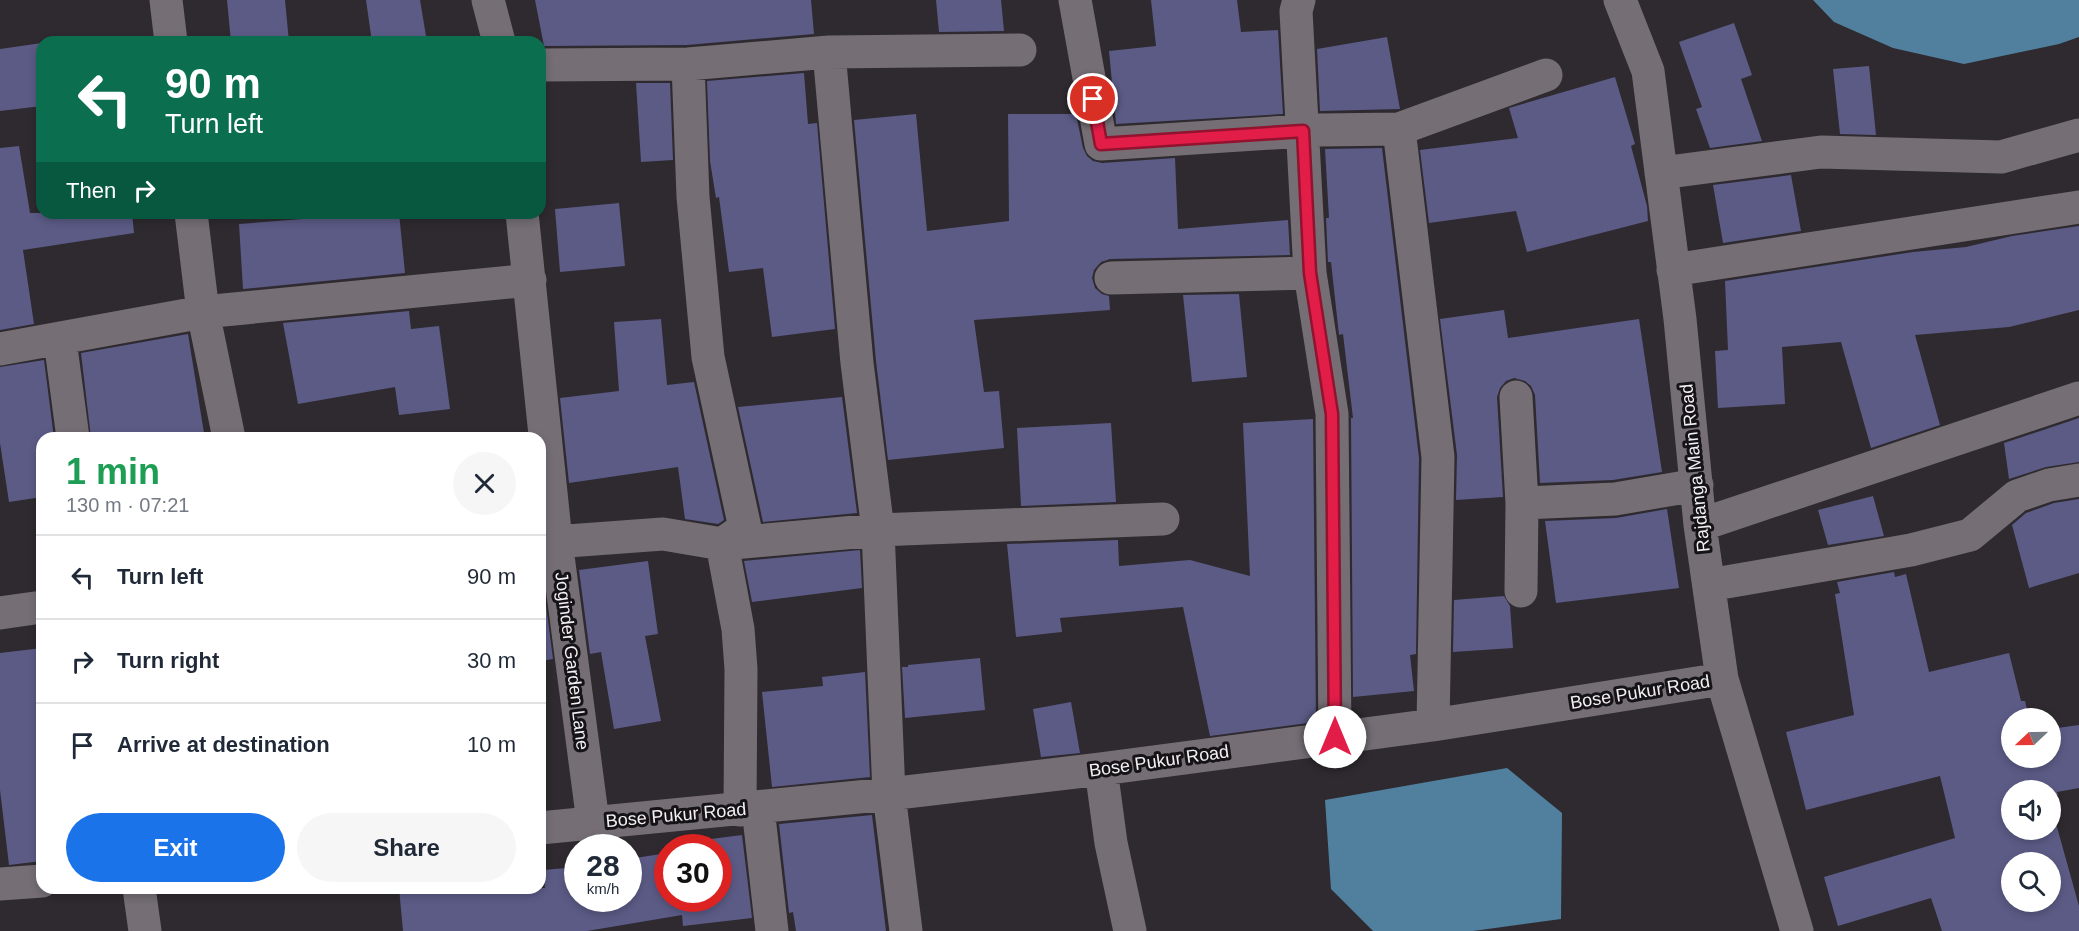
<!DOCTYPE html>
<html lang="en">
<head>
<meta charset="utf-8">
<style>
  :root { --surface:#fff; --page:#f6f6f7; --text:#1f2937; --muted:#747a83; --line:#e0e1e3; --accent:#1a73e8 }
  body { margin:0; font-family:Arial,sans-serif; background:var(--page); color:var(--text); height:100vh; display:flex; flex-direction:column; font-size:22px; white-space:nowrap }
  * { box-sizing:border-box; margin:0 }
  p { font-size:20px; color:var(--muted) }
  .icon { flex:none; width:33px; height:33px; fill:none; stroke:currentColor; stroke-width:2; stroke-linecap:round; stroke-linejoin:round }
  .map { position:relative; flex:1; overflow:hidden }
  .panel { position:absolute; left:36px; top:432px; width:510px; height:462px; display:flex; flex-direction:column; background:var(--surface); border-radius:18px; box-shadow:0 3px 9px #0003 }
  .panel>* { flex:none }
  .hud { position:absolute; left:36px; top:36px; width:510px; height:183px; border-radius:18px; box-shadow:0 3px 9px #0003; background:#0b6e4f; color:#fff; overflow:hidden }
  .needle { width:39px; rotate:248deg }
  .tools { position:absolute; left:2001px; top:708px; display:grid; gap:12px }
  .tools a { display:grid; place-items:center; width:60px; height:60px; border-radius:50%; background:var(--surface); box-shadow:0 3px 9px #0003; font-size:30px }
  .speed { position:absolute; left:564px; top:834px; display:flex; gap:12px; font-size:30px; font-weight:700; text-align:center }
  .speed>* { display:grid; place-content:center; width:78px; height:78px; border-radius:50%; background:var(--surface); box-shadow:0 3px 9px #0003; line-height:1 }
  .speed small { font-size:15px; font-weight:400 }
  .speed .limit { border:9px solid #d22; background:#fff; color:#111 }
  .pin { position:absolute; display:grid; place-items:center; width:51px; height:51px; color:#fff; margin:-26px; border:3px solid #fff; border-radius:50%; box-shadow:0 2px 6px #0007 }
  .me { position:absolute; width:66px; margin:-33px; rotate:0deg; stroke-linejoin:round; filter:drop-shadow(0 0 4px #0008) }
  .turn { display:flex; align-items:center; gap:21px; height:126px; padding:0 30px; font-size:27px }
  .turn .icon { width:78px; height:78px; stroke-width:2.5 }
  .turn b { display:block; font-size:42px; line-height:51px }
  .then { display:flex; align-items:center; height:57px; padding:0 30px; background:#0003; gap:12px; font-size:22px }
  .round { display:grid; place-items:center; flex:none; width:63px; height:63px; border-radius:32px; background:var(--page) }
  .overview { display:flex; align-items:center; justify-content:space-between; height:102px; padding:0 30px }
  h1 { font-size:36px; font-weight:800; line-height:45px; color:#1e9e55 }
  .action { display:flex; gap:12px; margin-top:auto; padding:12px 30px }
  .action a { flex:1; height:69px; border-radius:36px; background:var(--accent); color:#fff; font-size:24px; font-weight:800; line-height:69px; text-align:center }
  .action a+a { background:var(--page); color:var(--text) }
  ul { padding:0; list-style:none }
  li { display:flex; align-items:center; gap:18px; height:84px; padding:0 30px; border-top:2px solid var(--line) }
  li div { flex:1 }
  li b { display:block; font-size:22px }
  li em { font-style:normal }
  .map>svg:first-child { display:block }
  .water { fill:#51809e }
  .building { fill:#5b5b86; fill-rule:evenodd }
  .lines { fill:none; stroke-linecap:round; stroke-linejoin:round }
  .minor { stroke:#756f75; stroke-width:33 }
  .route-casing { stroke:#92132f; stroke-width:15 }
  .route { stroke:#e11d48; stroke-width:10 }
  .labels { text-anchor:middle; stroke-width:6; stroke-linejoin:round; paint-order:stroke }
  .street-label { font-size:18px; fill:#f3f0f4; stroke:#151315 }
</style>
</head>
<body>
<div class="map">
<svg width="2079" height="931" viewBox="0 0 2079 931">
  <rect width="100%" height="100%" fill="#2e2a2f"/>
  <path class="water" d="M 1813,0 L 2079,0 L 2079,37 L 2059,44 L 1964,64 L 1893,48 L 1834,22 Z
    M 1507,768 L 1562,813 L 1561,919 L 1473,931 L 1373,931 L 1331,889 L 1325,800 Z"/>
  <path class="building" d="M 227,0 L 285,0 L 289,42 L 231,42 Z
    M 366,0 L 420,0 L 427,42 L 372,42 Z
    M 535,0 L 811,0 L 814,34 L 687,45 L 544,46 Z
    M 936,0 L 1001,0 L 1004,31 L 939,32 Z
    M 1151,0 L 1237,0 L 1241,32 L 1278,30 L 1283,114 L 1116,124 L 1109,51 L 1156,46 Z
    M 1734,23 L 1752,75 L 1741,79 L 1762,141 L 1710,148 L 1696,109 L 1702,107 L 1679,42 Z
    M 1387,37 L 1400,109 L 1320,111 L 1317,49 Z
    M 42,43 L 42,106 L 0,111 L 0,49 Z
    M 1869,66 L 1876,135 L 1840,134 L 1833,69 Z
    M 804,73 L 808,124 L 817,123 L 835,329 L 772,337 L 763,268 L 729,272 L 719,197 L 716,198 L 710,161 L 707,81 Z
    M 1615,77 L 1635,144 L 1631,146 L 1647,206 L 1648,221 L 1527,252 L 1516,211 L 1429,223 L 1420,150 L 1518,138 L 1509,108 Z
    M 636,83 L 670,83 L 673,160 L 641,162 Z
    M 916,114 L 927,231 L 1009,221 L 1008,114 L 1076,114 L 1083,148 L 1087,156 L 1093,161 L 1102,163 L 1175,158 L 1178,229 L 1288,220 L 1290,255 L 1110,259 L 1101,262 L 1094,270 L 1092,278 L 1095,288 L 1102,294 L 1109,296 L 1110,310 L 974,320 L 984,392 L 999,391 L 1004,448 L 888,460 L 876,361 L 854,120 Z
    M 19,146 L 30,213 L 132,213 L 134,233 L 23,250 L 34,324 L 0,330 L 0,148 Z
    M 1382,148 L 1419,458 L 1416,654 L 1410,655 L 1414,691 L 1353,697 L 1351,418 L 1353,418 L 1343,334 L 1339,335 L 1331,262 L 1328,262 L 1326,218 L 1329,218 L 1325,149 Z
    M 1791,175 L 1801,231 L 1723,243 L 1713,185 Z
    M 619,203 L 625,266 L 560,272 L 555,209 Z
    M 342,213 L 399,213 L 405,273 L 243,289 L 239,224 L 342,216 Z
    M 2079,226 L 2079,310 L 2009,327 L 1915,335 L 1940,425 L 1871,448 L 1841,342 L 1782,347 L 1785,404 L 1718,408 L 1715,351 L 1728,350 L 1725,281 L 1913,252 L 1966,247 L 2012,236 Z
    M 1239,294 L 1247,377 L 1192,382 L 1183,295 Z
    M 1504,310 L 1508,338 L 1639,319 L 1662,472 L 1613,480 L 1540,483 L 1535,395 L 1531,386 L 1525,381 L 1514,378 L 1506,381 L 1500,388 L 1497,397 L 1503,497 L 1456,500 L 1457,455 L 1440,319 Z
    M 409,311 L 411,329 L 439,326 L 450,409 L 399,415 L 395,387 L 298,404 L 283,323 Z
    M 661,319 L 667,385 L 694,382 L 724,520 L 718,524 L 685,519 L 678,467 L 569,483 L 560,398 L 619,391 L 614,322 Z
    M 188,334 L 204,433 L 176,438 L 91,438 L 81,353 Z
    M 44,360 L 54,438 L 42,438 L 42,497 L 9,502 L 0,443 L 0,367 Z
    M 842,397 L 857,513 L 763,522 L 738,407 Z
    M 2079,418 L 2079,462 L 2046,467 L 2009,479 L 2004,443 Z
    M 1313,419 L 1316,722 L 1210,736 L 1183,607 L 1060,618 L 1062,632 L 1016,637 L 1007,544 L 1118,540 L 1119,566 L 1190,560 L 1250,576 L 1243,423 Z
    M 1111,423 L 1116,502 L 1021,506 L 1017,428 Z
    M 1873,496 L 1884,536 L 1828,545 L 1818,510 Z
    M 2079,499 L 2079,573 L 2029,588 L 2012,525 L 2026,513 L 2054,503 Z
    M 1667,509 L 1679,588 L 1556,603 L 1545,521 L 1616,518 Z
    M 860,550 L 862,588 L 752,602 L 744,561 Z
    M 648,561 L 658,634 L 645,636 L 661,721 L 614,729 L 601,652 L 590,654 L 579,570 Z
    M 1894,572 L 1895,577 L 1906,574 L 1929,672 L 2009,653 L 2021,701 L 2025,701 L 2029,718 L 2012,718 L 2012,758 L 2050,758 L 2050,729 L 2079,725 L 2079,788 L 2057,792 L 2058,795 L 2050,797 L 2050,790 L 2012,790 L 2012,830 L 2050,830 L 2050,802 L 2079,906 L 2079,931 L 1942,931 L 1931,898 L 1838,926 L 1824,877 L 1955,838 L 1940,776 L 1806,810 L 1786,732 L 1854,715 L 1835,594 L 1840,593 L 1837,582 ZM 2012,862 L 2050,862 L 2050,902 L 2012,902 Z
    M 542,574 L 553,659 L 540,661 L 540,575 Z
    M 1504,596 L 1510,606 L 1513,648 L 1453,652 L 1454,600 Z
    M 42,648 L 42,861 L 9,865 L 0,790 L 0,653 Z
    M 980,658 L 985,710 L 905,718 L 902,667 L 908,667 L 908,665 Z
    M 865,672 L 870,777 L 772,787 L 762,692 L 823,686 L 822,677 Z
    M 1071,702 L 1080,753 L 1041,757 L 1033,709 Z
    M 872,815 L 886,931 L 796,931 L 793,912 L 789,913 L 779,824 Z
    M 742,835 L 752,918 L 683,926 L 682,915 L 587,931 L 403,931 L 399,888 L 545,888 L 543,870 L 578,867 L 578,898 L 628,898 L 628,859 L 668,853 L 668,898 L 718,898 L 718,848 L 673,848 L 672,844 Z"/>
  <g class="lines">
    <path class="minor" d="M 166,0 L 171,42
      M 488,0 L 499,42
      M 1075,0 L 1101,144 L 1319,130 L 1399,129 L 1438,457 L 1433,725
      M 1299,0 L 1296,11 L 1310,273 L 1332,414 L 1335,737
      M 1620,0 L 1648,71 L 1680,319 L 1700,525 L 1722,679 L 1797,931
      M 829,52 L 857,363 L 878,530 L 889,794 L 906,931
      M 688,64 L 693,197 L 708,357 L 745,528 L 722,544 L 738,629 L 741,669 L 740,810
      M 540,65 L 688,64 L 829,52 L 1020,50
      M 1399,129 L 1546,75
      M 1661,173 L 1821,152 L 2001,157 L 2079,135
      M 191,213 L 203,312 L 229,438
      M 522,213 L 556,541 L 593,822
      M 1673,270 L 2079,207
      M 1111,278 L 1310,273
      M 60,340 L 73,438
      M 0,349 L 203,312 L 530,280
      M 1516,397 L 1522,503 L 1521,591
      M 1522,503 L 1615,499 L 1697,485
      M 1700,525 L 2079,398
      M 540,543 L 663,534 L 722,544 L 878,530 L 1163,519
      M 1709,585 L 1911,550 L 1970,535 L 2017,496 L 2049,485 L 2079,480
      M 0,613 L 42,607
      M 1101,769 L 1111,843 L 1130,931
      M 758,808 L 772,931
      M 540,828 L 889,794 L 1101,769 L 1433,725 L 1722,679
      M 0,884 L 42,881
      M 139,888 L 145,931"/>
  </g>
  <g class="lines">
    <g class="route-casing">
      <path id="route" d="M 1093,99 L 1101,144 L 1303,131 L 1310,273 L 1332,414 L 1335,737"/>
    </g>
    <use href="#route" class="route"/>
  </g>
  <g class="labels">
    <g class="street-label">
      <text transform="translate(1695 468) rotate(-96)" y="6">Rajdanga Main Road</text>
      <text transform="translate(572 661) rotate(83)" y="6">Joginder Garden Lane</text>
      <text transform="translate(1640 692) rotate(-9)" y="6">Bose Pukur Road</text>
      <text transform="translate(1159 761) rotate(-8)" y="6">Bose Pukur Road</text>
      <text transform="translate(676 815) rotate(-5)" y="6">Bose Pukur Road</text>
    </g>
  </g>
</svg>
<div class="tools">
<a><svg class="needle" viewBox="-14 -14 28 28"><path d="M0-13l5 13h-10z" fill="#e53935"/><path d="M0 13l5-13h-10z" fill="#747a83"/></svg></a>
<a><svg class="icon" aria-label="sound" viewBox="0 0 24 24"><path d="M4 9h4l5-4v14l-5-4H4zM17 9q2 3 0 6"/></svg></a>
<a><svg class="icon" aria-label="search" viewBox="0 0 24 24"><circle cx="10" cy="10" r="6"/><path d="M15 15l6 6"/></svg></a>
</div>
<div class="speed"><div>28<small>km/h</small></div><div class="limit">30</div></div>
<div class="pin" style="left:1093px;top:99px;background:#d93025"><svg class="icon" aria-label="arrive" viewBox="0 0 24 24"><path d="M6 21V4h12l-3 4 3 4H6"/></svg></div>
<svg class="me" style="left:1335px;top:737px" viewBox="-20 -20 40 40"><circle r="19" fill="#fff"/><path d="M0-13L10 11 0 6-10 11z" fill="#e11d48"/></svg>
<div class="hud">
<div class="turn"><svg class="icon" aria-label="left" viewBox="0 0 24 24"><path d="M17 20v-9H6M10 6l-5 5 5 5"/></svg><div><b>90 m</b>Turn left</div></div>
<div class="then">Then<svg class="icon" aria-label="right" viewBox="0 0 24 24"><path d="M7 20v-9h11M14 6l5 5-5 5"/></svg></div>
</div>
<section class="panel">
<div class="overview"><div><h1>1 min</h1><p>130 m · 07:21</p></div><a class="round"><svg class="icon" aria-label="close" viewBox="0 0 24 24"><path d="M6 6l12 12M18 6L6 18"/></svg></a></div>
<ul>
<li><svg class="icon" aria-label="left" viewBox="0 0 24 24"><path d="M17 20v-9H6M10 6l-5 5 5 5"/></svg><div><b>Turn left</b></div><em>90 m</em></li>
<li><svg class="icon" aria-label="right" viewBox="0 0 24 24"><path d="M7 20v-9h11M14 6l5 5-5 5"/></svg><div><b>Turn right</b></div><em>30 m</em></li>
<li><svg class="icon" aria-label="arrive" viewBox="0 0 24 24"><path d="M6 21V4h12l-3 4 3 4H6"/></svg><div><b>Arrive at destination</b></div><em>10 m</em></li>
</ul>
<div class="action"><a>Exit</a><a>Share</a></div>
</section>
</div>
</body>
</html>
